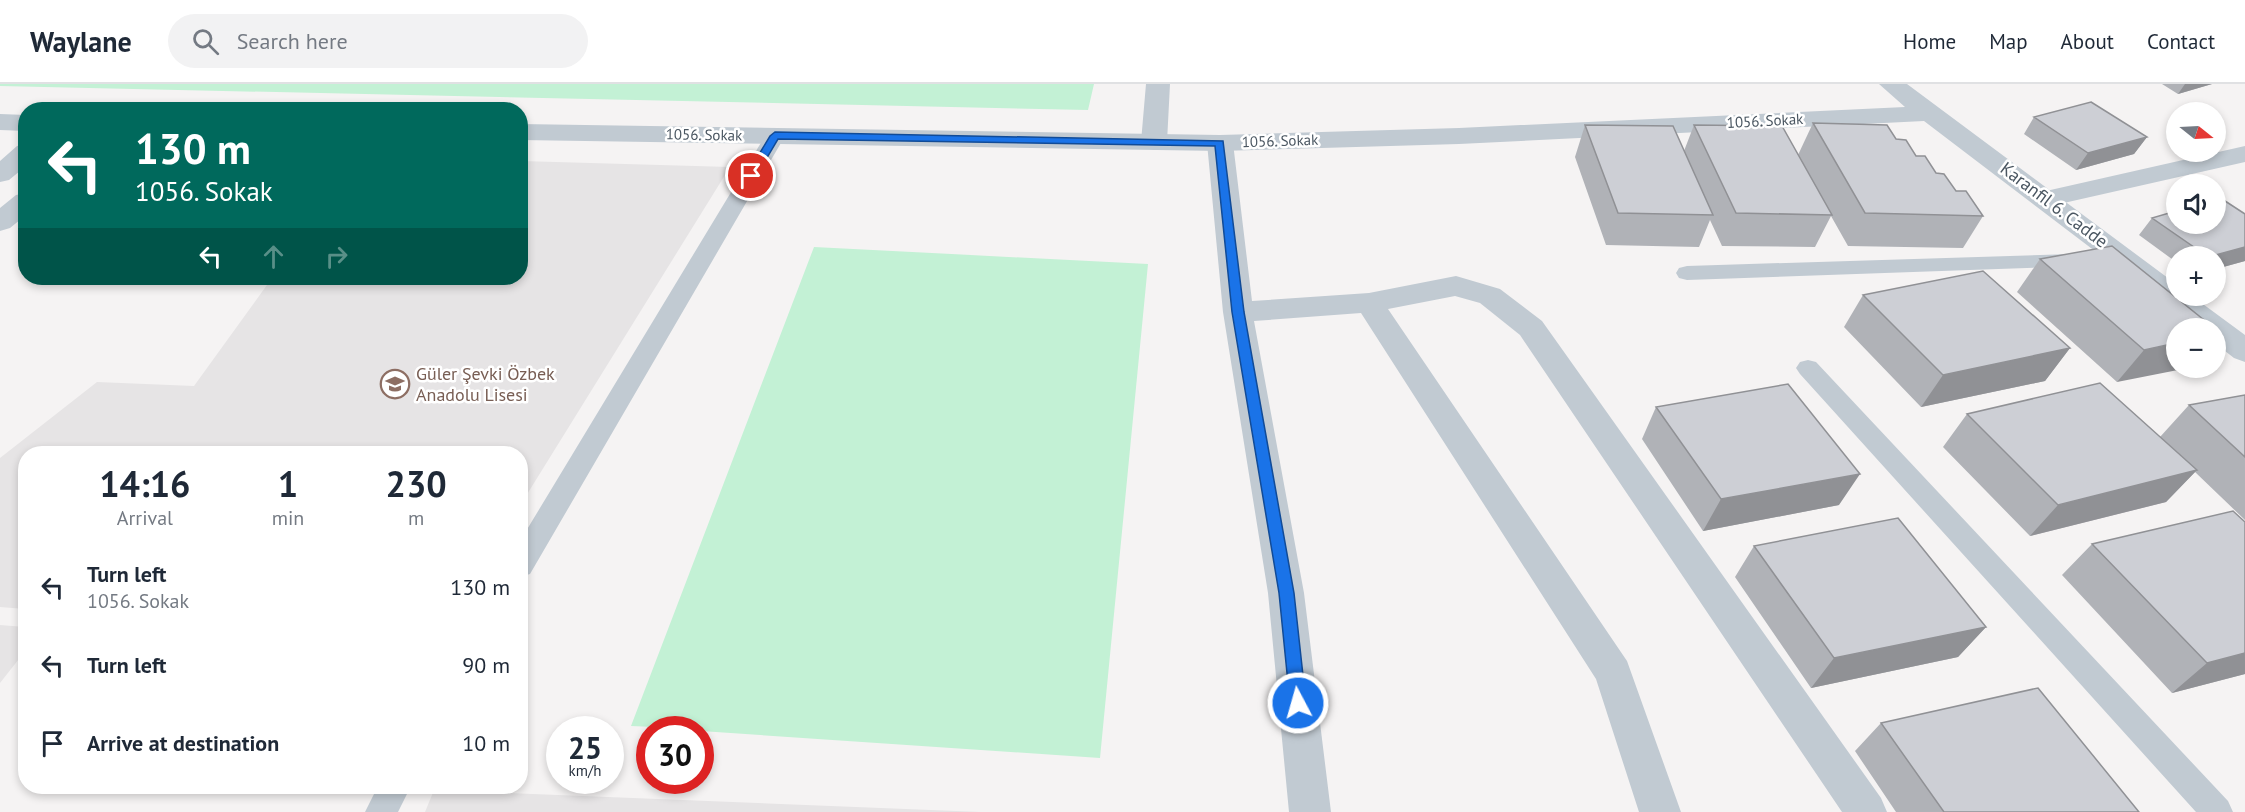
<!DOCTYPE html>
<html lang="en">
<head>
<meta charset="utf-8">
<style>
  :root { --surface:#fff; --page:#f2f2f3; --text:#1f2937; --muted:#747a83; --line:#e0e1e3 }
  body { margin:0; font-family:"PT Sans",sans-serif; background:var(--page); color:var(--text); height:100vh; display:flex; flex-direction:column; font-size:22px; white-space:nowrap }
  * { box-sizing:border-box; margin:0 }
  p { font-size:20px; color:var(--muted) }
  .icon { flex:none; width:33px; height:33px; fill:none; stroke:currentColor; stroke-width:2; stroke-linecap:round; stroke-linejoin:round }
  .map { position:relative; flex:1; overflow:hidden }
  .drawer { position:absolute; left:18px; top:362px; width:510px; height:348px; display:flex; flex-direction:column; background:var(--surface); border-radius:24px; box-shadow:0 3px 9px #0003 }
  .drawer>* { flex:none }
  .guide { position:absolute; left:18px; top:18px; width:510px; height:183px; border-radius:24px; box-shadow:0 3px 9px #0003; background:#00695c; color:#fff; overflow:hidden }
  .needle { width:39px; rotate:108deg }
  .controls { position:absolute; left:2166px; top:18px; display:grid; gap:12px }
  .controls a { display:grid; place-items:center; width:60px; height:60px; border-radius:50%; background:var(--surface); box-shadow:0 3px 9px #0003; font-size:30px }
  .speed { position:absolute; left:546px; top:632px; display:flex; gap:12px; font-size:30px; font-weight:700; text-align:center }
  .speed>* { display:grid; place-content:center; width:78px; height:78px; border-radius:50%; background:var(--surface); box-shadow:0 3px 9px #0003; line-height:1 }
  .speed small { font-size:15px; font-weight:400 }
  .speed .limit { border:9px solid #d22; background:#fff; color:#111 }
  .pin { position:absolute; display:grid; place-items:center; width:51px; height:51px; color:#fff; margin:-26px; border:3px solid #fff; border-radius:50%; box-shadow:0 2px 6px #0007 }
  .me { position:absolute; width:66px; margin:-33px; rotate:354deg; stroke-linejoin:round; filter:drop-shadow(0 0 4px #0008) }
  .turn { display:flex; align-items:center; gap:21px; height:126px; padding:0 18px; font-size:27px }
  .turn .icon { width:78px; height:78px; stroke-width:2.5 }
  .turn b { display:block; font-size:42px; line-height:51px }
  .lanes { display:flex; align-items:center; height:57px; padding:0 18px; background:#0003; justify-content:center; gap:30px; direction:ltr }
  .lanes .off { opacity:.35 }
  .eta { display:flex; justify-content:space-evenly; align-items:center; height:102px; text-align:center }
  .eta b { font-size:36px; font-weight:800; line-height:42px }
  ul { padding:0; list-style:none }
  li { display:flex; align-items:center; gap:18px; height:78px; padding:0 18px }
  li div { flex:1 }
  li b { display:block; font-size:22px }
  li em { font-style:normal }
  header { display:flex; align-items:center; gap:36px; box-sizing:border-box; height:84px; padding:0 30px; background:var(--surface); border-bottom:2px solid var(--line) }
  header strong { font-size:28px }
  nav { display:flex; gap:33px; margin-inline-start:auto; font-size:21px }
  .search { width:420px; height:54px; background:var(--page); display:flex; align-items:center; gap:15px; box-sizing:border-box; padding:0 21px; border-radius:33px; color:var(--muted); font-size:22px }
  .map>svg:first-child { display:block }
  .education { fill:#e6e4e5 }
  .green { fill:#c3f1d5 }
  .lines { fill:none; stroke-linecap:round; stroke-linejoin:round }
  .service { fill:#c1cad2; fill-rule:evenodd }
  .minor { fill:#c1cad2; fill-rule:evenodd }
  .tertiary { fill:#c1cad2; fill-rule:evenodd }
  .wall { fill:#b0b2b7 }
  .shaded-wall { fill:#909195 }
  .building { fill:#cdcfd5; stroke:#909195; stroke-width:1.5 }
  .route { fill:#1a73e8; stroke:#114b97; stroke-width:1.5 }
  .labels { text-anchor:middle; stroke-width:5; stroke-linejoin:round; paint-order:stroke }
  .far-street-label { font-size:15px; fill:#4a5661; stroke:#fff }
  .street-label { font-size:18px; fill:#4a5661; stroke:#fff }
  .education-label { font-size:18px; fill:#785e54; stroke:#fff; text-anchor:start }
</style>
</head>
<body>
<header>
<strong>Waylane</strong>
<div class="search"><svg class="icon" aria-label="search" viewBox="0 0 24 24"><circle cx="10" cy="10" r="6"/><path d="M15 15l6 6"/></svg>Search here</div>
<nav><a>Home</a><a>Map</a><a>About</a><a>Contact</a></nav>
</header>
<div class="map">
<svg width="2245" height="728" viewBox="0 0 2245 728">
  <rect width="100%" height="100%" fill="#f5f3f3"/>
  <path class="education" d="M 521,77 L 730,83 L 521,420 L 520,369 L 26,369 L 25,525 L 0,523 L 0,374 L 97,298 L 194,302 L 272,194 L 520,194 Z
    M 0,541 L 25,543 L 26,566 L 0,599 Z
    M 434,706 L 981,728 L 425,728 Z"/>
  <path class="green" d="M 0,0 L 1094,0 L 1088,26 L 0,2 Z
    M 814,163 L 1148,180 L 1100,674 L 701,647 L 700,645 L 631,642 Z"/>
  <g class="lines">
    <path class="service" d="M 775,46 L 782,48 L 785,52 L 530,490 L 520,493 L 520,457 L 765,52 L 768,48 Z
      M 2072,170 L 2080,172 L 2083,177 L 2080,182 L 1687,196 L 1679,194 L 1676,189 L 1679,184 L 1687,182 Z
      M 1808,276 L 1816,278 L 2228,717 L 2233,728 L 2196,728 L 1800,290 L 1796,284 L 1800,278 Z
      M 378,702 L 411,702 L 398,728 L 365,728 Z"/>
    <path class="minor" d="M 1146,0 L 1170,0 L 1167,58 L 1163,63 L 1154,66 L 1145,63 L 1141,58 Z
      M 1220,51 L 1229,54 L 1233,59 L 1252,217 L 1369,209 L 1456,192 L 1500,205 L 1542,237 L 1881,714 L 1887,728 L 1842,728 L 1520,251 L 1480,219 L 1455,212 L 1388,225 L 1627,577 L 1681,728 L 1639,728 L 1596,595 L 1361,229 L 1254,237 L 1304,509 L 1331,728 L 1289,728 L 1268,509 L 1223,228 L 1207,59 L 1211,54 Z
      M 2245,62 L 2245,78 L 2046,123 L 2036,121 L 2032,115 L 2036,109 L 2046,107 Z"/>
    <path class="tertiary" d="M 1879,0 L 1907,0 L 2176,200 L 2176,212 L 2192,212 L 2245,251 L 2245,278 L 2234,274 L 2216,260 L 2216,244 L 2196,244 L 1924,37 L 1459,60 L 1220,67 L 520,56 L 520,40 L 1220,51 L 1459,44 L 1905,23 Z
      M 0,30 L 26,31 L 26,47 L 0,46 Z
      M 26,60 L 26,82 L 9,96 L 0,98 L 0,77 L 17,62 Z
      M 26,109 L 26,131 L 10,144 L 0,147 L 0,124 L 16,111 Z"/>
  </g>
  <path class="wall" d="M 2162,0 L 2212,0 L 2178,10 Z
    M 2034,33 L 2147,53 L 2134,70 L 2076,86 L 2024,50 Z
    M 1813,39 L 1896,55 L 1916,72 L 1983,132 L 1963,164 L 1848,162 L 1831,132 L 1815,163 L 1722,162 L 1710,136 L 1699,163 L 1606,161 L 1575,73 L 1585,41 L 1684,67 L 1694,41 L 1798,71 Z
    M 2245,130 L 2245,177 L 2216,185 L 2216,172 L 2176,172 L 2176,178 L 2139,151 L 2152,134 Z
    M 2040,175 L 2214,244 L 2117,298 L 2017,208 Z
    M 1863,211 L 2070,264 L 2045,297 L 1921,323 L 1844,243 Z
    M 2245,311 L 2245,436 L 2195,388 L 2166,418 L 2030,452 L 1943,363 L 1967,330 L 2160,353 L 2189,321 Z
    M 1656,323 L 1839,421 L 1703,447 L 1642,355 Z
    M 2092,460 L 2245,590 L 2172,609 L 2062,491 Z
    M 1754,462 L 1986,543 L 1958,573 L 1811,604 L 1735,493 Z
    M 1881,639 L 2139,728 L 1896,728 L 1855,667 Z"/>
  <path class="shaded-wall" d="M 2185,0 L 2212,0 L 2178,10 Z
    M 2147,53 L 2134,70 L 2076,86 L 2088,69 Z
    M 2245,163 L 2245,177 L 2216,185 L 2216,172 L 2212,172 Z
    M 2221,250 L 2216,257 L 2216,251 Z
    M 2176,259 L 2176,284 L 2188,284 L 2117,298 L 2144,266 Z
    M 2070,264 L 2045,297 L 1921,323 L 1943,291 Z
    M 2197,386 L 2166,418 L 2030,452 L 2058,421 Z
    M 1860,390 L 1839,421 L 1703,447 L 1721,415 Z
    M 1986,543 L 1958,573 L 1811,604 L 1834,574 Z
    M 2245,569 L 2245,590 L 2172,609 L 2207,579 Z"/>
  <path class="building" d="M 2091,18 L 2147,53 L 2088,69 L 2034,33 Z
    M 1813,39 L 1887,41 L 1896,55 L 1906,56 L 1916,72 L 1925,72 L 1936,89 L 1944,90 L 1956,107 L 1966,107 L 1983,132 L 1865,129 Z
    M 1585,41 L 1673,42 L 1713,131 L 1618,129 Z
    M 1694,41 L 1782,42 L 1832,131 L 1736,129 Z
    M 2222,115 L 2245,130 L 2245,163 L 2212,172 L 2207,172 L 2152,134 L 2176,127 L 2176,140 L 2216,140 L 2216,117 Z
    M 2112,162 L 2214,244 L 2176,244 L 2176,259 L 2144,266 L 2040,175 Z
    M 1983,187 L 2070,264 L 1943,291 L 1863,211 Z
    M 2216,246 L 2221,250 L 2216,251 Z
    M 2100,299 L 2197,386 L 2058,421 L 1967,330 Z
    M 1788,300 L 1860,390 L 1721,415 L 1656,323 Z
    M 2245,311 L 2245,373 L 2189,321 Z
    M 2233,427 L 2245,438 L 2245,569 L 2207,579 L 2092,460 Z
    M 1898,434 L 1986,543 L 1834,574 L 1754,462 Z
    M 2038,604 L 2139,728 L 1944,728 L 1881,639 Z"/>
  <path class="route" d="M 775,48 L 1223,57 L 1244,228 L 1294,509 L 1306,619 L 1304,624 L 1298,626 L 1293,624 L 1290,619 L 1279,509 L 1232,228 L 1215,62 L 778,55 L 755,94 L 747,94 L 746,92 L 770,52 Z"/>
  <defs>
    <g id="school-ring" transform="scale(1.5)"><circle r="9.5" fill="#fff" stroke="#8d6e63" stroke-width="1.5"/><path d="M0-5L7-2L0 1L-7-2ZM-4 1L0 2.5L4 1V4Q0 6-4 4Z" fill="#8d6e63"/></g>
  </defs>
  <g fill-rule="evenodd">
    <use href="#school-ring" x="395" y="300"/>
  </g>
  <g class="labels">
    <g class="far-street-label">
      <text transform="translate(1765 37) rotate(-3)" y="5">1056. Sokak</text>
      <text transform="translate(704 51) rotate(1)" y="5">1056. Sokak</text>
      <text transform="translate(1280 57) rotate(-2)" y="5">1056. Sokak</text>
    </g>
    <g class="street-label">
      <text transform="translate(2054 121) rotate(37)" y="6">Karanfil 6. Cadde</text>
    </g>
    <g class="education-label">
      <text x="416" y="296">Güler Şevki Özbek<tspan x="416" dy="21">Anadolu Lisesi</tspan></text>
    </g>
  </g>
</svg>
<div class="controls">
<a><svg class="needle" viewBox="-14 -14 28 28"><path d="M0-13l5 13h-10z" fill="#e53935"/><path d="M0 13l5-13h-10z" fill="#747a83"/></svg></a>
<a><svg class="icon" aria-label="sound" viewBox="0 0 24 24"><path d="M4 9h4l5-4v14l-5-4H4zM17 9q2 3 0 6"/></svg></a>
<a>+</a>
<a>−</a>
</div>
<div class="speed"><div>25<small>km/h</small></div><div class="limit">30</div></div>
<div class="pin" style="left:751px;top:92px;background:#d93025"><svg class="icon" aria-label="arrive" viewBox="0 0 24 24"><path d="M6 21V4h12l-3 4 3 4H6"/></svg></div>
<svg class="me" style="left:1298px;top:619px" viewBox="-20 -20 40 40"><circle r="17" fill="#1a73e8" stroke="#fff" stroke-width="3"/><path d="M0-11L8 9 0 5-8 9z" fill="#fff"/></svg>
<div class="guide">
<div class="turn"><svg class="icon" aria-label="left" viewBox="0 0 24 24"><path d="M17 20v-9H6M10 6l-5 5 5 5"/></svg><div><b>130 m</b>1056. Sokak</div></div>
<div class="lanes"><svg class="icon" aria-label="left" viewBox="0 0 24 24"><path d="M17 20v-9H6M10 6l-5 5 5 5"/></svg><svg class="icon off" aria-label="ahead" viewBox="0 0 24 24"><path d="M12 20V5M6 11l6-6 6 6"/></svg><svg class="icon off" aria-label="right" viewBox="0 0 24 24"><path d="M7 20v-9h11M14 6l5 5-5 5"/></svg></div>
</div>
<section class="drawer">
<div class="eta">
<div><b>14:16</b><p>Arrival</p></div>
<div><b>1</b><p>min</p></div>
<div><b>230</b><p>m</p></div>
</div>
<ul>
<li><svg class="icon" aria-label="left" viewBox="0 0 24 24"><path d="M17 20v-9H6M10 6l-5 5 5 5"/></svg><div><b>Turn left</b><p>1056. Sokak</p></div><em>130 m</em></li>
<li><svg class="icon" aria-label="left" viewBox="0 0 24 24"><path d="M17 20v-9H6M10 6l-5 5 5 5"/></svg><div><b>Turn left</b></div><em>90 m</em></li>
<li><svg class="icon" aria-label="arrive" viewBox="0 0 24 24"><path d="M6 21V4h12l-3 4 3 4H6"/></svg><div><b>Arrive at destination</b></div><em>10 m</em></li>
</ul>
</section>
</div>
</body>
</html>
